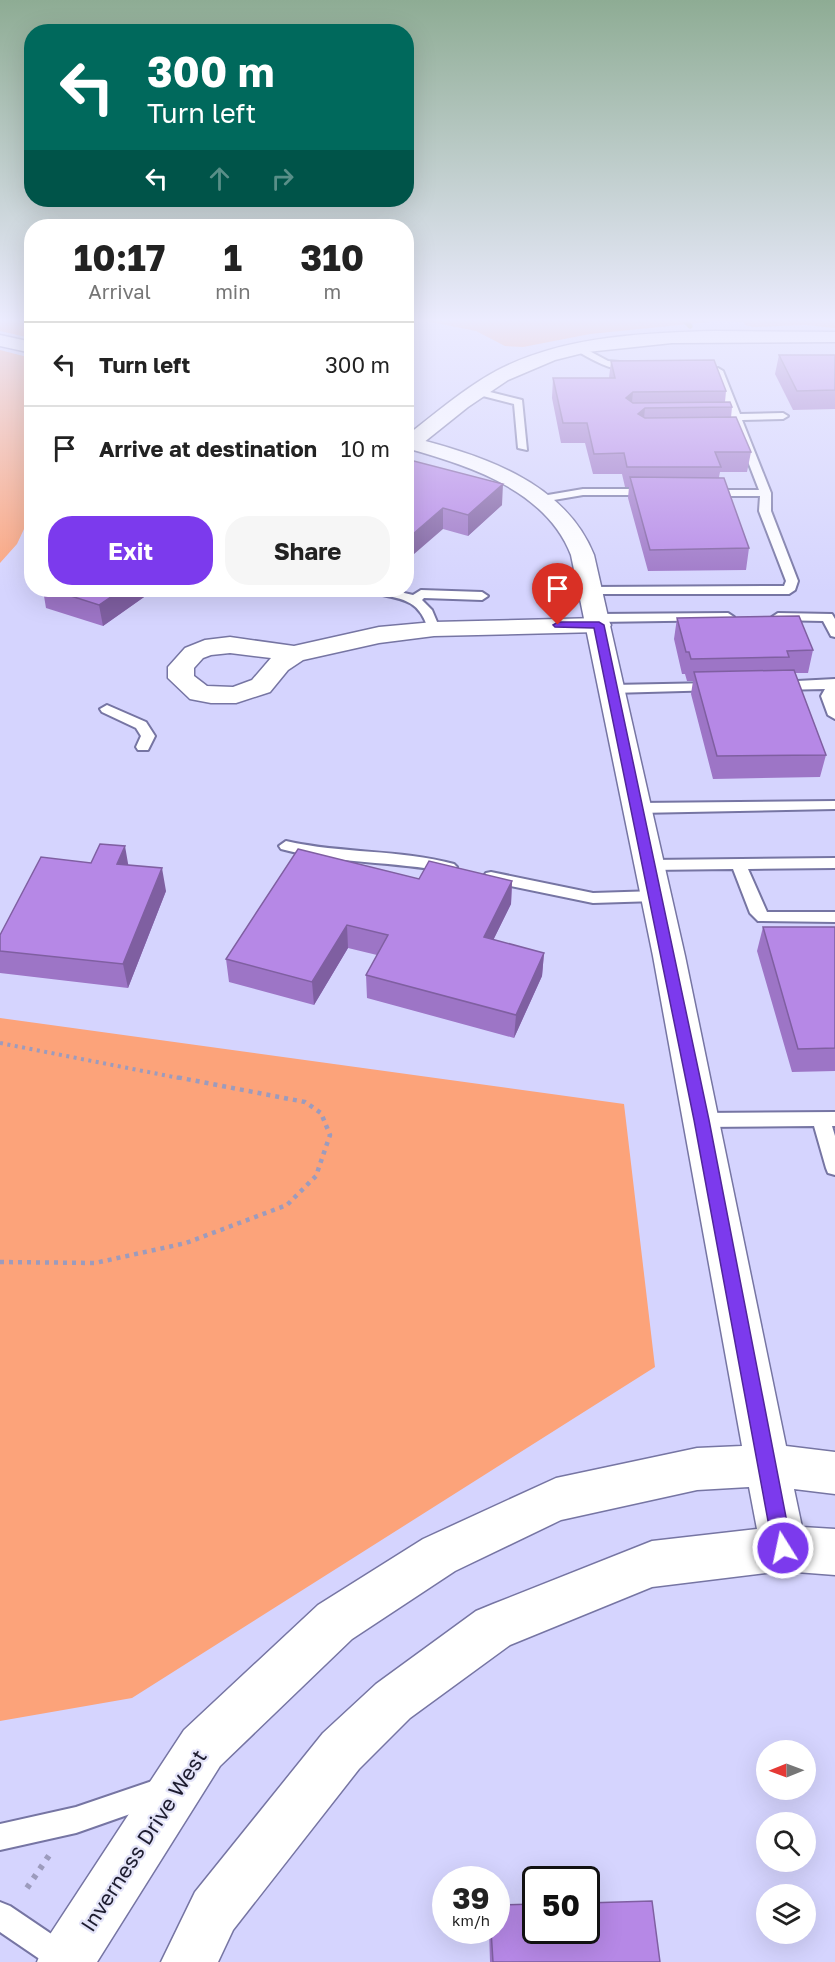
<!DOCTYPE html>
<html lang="en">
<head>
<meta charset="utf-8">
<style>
  :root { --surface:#fff; --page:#f6f6f6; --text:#222; --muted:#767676; --line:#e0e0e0; --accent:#7c3aed }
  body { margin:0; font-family:"Golos Text",sans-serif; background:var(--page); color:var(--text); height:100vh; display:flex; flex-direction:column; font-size:22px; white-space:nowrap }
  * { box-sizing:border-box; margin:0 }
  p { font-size:20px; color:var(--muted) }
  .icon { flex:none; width:33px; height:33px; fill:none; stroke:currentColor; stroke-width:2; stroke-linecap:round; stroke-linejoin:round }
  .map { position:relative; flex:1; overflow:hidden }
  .panel { position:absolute; left:24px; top:219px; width:390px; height:378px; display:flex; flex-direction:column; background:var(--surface); border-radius:24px; box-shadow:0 6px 24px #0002 }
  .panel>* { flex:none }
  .top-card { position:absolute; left:24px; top:24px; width:390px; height:183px; border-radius:24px; box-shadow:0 6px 24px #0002; background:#00695c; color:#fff; overflow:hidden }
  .needle { width:39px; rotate:269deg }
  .fabs { position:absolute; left:756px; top:1740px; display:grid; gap:12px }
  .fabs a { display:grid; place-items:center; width:60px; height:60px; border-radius:50%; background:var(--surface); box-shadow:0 6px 24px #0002; font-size:30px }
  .speed { position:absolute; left:432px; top:1866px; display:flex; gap:12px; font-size:30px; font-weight:700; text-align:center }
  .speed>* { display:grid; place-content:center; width:78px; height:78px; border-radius:50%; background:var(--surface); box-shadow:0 6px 24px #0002; line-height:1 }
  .speed small { font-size:15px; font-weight:400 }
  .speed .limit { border:3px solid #111; border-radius:9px; background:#fff; color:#111 }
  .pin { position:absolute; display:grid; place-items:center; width:51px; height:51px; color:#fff; margin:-62px -26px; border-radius:50% 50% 50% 0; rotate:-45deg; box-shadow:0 0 6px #0007 }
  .pin .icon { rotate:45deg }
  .me { position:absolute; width:66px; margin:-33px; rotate:350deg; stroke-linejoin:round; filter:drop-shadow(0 0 4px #0008) }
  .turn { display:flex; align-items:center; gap:21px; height:126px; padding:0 24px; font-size:27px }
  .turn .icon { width:78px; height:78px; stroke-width:2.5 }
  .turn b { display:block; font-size:42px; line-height:51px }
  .lanes { display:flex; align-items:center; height:57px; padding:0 24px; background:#0003; justify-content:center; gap:30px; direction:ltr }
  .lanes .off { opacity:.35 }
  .eta { display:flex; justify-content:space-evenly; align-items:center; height:102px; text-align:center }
  .eta b { font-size:36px; font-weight:700; line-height:42px }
  .primary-button { display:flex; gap:12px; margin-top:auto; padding:12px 24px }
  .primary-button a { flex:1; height:69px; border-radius:24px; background:var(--accent); color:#fff; font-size:24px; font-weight:700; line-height:69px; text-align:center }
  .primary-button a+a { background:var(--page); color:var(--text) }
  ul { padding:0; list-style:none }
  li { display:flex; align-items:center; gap:18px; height:84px; padding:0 24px; border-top:2px solid var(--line) }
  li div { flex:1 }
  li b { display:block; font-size:22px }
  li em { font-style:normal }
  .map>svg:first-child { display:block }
  .green { fill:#fca37a }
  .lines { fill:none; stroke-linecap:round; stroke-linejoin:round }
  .stream { stroke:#a89f16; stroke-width:5 }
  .service-casing { stroke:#7675a3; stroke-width:4 }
  .minor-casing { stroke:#7675a3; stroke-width:3 }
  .secondary-casing { stroke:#7675a3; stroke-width:3 }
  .path-far2 { stroke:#9c9bbd; stroke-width:4; stroke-dasharray:3 4.5; stroke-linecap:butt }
  .path-far1 { stroke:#9c9bbd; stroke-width:4.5; stroke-dasharray:4 5; stroke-linecap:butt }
  .path { stroke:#9c9bbd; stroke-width:6; stroke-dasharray:4.5 7; stroke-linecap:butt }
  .service { fill:#fff; fill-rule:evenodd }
  .minor { fill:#fff; fill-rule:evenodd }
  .secondary { fill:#fff; fill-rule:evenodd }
  .wall { fill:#9d75c6 }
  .shaded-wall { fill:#7f5fa1 }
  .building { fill:#b688e6; stroke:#7f5fa1; stroke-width:1.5 }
  .route { fill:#7c3aed; stroke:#51269a; stroke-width:1.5 }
  .labels { text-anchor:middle; stroke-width:4.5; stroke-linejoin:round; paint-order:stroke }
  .near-street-label { font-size:21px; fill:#1d1c2f; stroke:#e4e4f9 }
</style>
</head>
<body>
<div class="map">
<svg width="835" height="1962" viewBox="0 0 835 1962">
  <rect width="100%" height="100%" fill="#d5d4fe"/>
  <path class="green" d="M 0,318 L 31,318 L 31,338 L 0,331 Z
    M 411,318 L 707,318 L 709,322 L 590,334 L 523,347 L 505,346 L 476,331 Z
    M 742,318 L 835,318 L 835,328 L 805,325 L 754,327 L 745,325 Z
    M 0,350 L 31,358 L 31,514 L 17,544 L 0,563 Z
    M 0,1018 L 624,1104 L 655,1367 L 132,1698 L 0,1721 Z"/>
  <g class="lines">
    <path class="stream" d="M 490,318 L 495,318
      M 614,318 L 639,320 L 679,318
      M 682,318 L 690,326
      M 701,318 L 776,320 L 784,318
      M 807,318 L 819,318"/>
    <g class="service-casing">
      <path id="service" d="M 580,346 L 608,361 L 631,363 L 636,366 C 620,377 591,359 577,351 L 575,349 Z
        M 718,368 L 723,371 L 740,414 L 783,413 L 788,416 L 783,419 L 742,420 L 771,493 L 771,511 L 798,581 L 795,590 L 789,594 L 588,594 L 588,588 L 592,587 L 784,586 L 786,581 L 759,511 L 760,496 L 707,496 L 702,493 L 707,490 L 759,490 L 732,420 L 723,417 L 730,414 L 713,371 Z
        M 478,389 L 522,400 L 527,450 L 518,448 L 514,404 L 475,394 L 473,392 Z
        M 583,489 L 651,489 L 656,492 L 651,495 L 583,495 L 542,502 L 537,499 L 542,496 Z
        M 371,590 L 391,590 L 413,595 L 421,590 L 482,592 L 488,596 L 482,600 L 424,598 L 422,600 L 432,610 L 440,629 L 434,633 L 428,629 C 419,598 400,599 373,593 Z
        M 728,613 L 734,617 L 732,620 L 597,622 L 591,618 L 597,614 Z
        M 778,613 L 832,614 L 835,619 L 835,637 L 831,636 L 823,621 L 774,620 L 772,617 Z
        M 835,679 L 835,719 L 828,715 L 821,696 L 825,689 L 778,690 L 771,686 L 778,682 Z
        M 714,683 L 721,687 L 719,690 L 612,693 L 605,689 L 612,685 Z
        M 107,705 L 146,722 L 155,736 L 148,750 L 138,750 L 136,747 L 141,736 L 136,728 L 102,712 L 100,709 Z
        M 835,801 L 835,809 L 638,813 L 631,808 L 638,803 Z
        M 286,841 C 341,854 400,849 454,864 L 457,867 L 449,872 C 393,861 336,864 281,849 L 279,846 Z
        M 835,858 L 835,868 L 748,869 L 767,912 L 835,912 L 835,922 L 758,921 L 750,913 L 733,869 L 650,870 L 642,865 L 650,860 Z
        M 491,872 L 593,893 L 656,891 L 664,896 L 656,901 L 593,903 L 486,881 L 483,877 L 486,873 Z
        M 835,1112 L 835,1126 L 832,1126 L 835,1136 L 835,1175 L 828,1173 L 826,1168 L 814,1126 L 701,1127 L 695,1125 L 692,1120 L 695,1115 L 701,1113 Z
        M 161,1778 L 170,1782 L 174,1791 L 170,1800 L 76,1833 L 0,1850 L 0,1824 L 76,1807 Z
        M 0,1902 L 10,1906 L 78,1952 L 82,1962 L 44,1962 L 0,1932 Z"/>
    </g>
    <g class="minor-casing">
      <path id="minor" d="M 715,331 L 835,332 L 835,342 L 672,343 L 587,352 L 555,360 L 508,380 L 468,407 L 418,447 L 406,448 L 406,436 C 435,414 463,389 496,371 C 562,336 642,333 715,331 Z
        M 599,618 L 608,620 L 611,625 L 608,630 L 599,632 L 434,636 L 379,643 L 303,660 L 288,670 L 270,692 L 236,703 L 211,703 L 190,699 L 168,678 L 168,667 L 185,648 L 205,640 L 230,637 L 294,646 L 379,627 L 434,622 ZM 230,653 L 271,658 L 252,680 L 233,687 L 207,686 L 194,676 L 194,668 L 203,658 L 211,655 Z"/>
    </g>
    <g class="secondary-casing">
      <path id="secondary" d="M 0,335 L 32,342 L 32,353 L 0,346 Z
        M 406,436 C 478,454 564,480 594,555 L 685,956 L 786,1446 L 835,1452 L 835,1494 L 794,1489 L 802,1527 L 835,1529 L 835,1575 L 783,1571 L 652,1587 L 510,1645 L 410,1718 L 359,1769 L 233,1930 L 218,1962 L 161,1962 L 195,1892 L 323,1733 L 376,1684 L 476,1611 L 493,1604 L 652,1541 L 757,1529 L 749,1487 L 697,1490 L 561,1520 L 455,1571 L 352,1639 L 220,1766 L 97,1962 L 37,1962 L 45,1942 L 184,1730 L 318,1605 L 423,1539 L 556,1478 L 697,1448 L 742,1446 L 653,956 L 571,555 C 546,490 468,465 406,448 Z"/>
    </g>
    <path class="path-far2" d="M 0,1043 L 184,1079"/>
    <path class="path-far1" d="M 0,1262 L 95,1263 L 186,1243 L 287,1205 L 316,1176 L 330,1135 L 321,1113 L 305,1102 L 176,1077"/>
    <path class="path" d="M 27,1888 L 50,1854"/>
    <use href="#service" class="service"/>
    <use href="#minor" class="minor"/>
    <use href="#secondary" class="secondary"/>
  </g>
  <path class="wall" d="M 779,355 L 835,355 L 835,409 L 793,410 L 775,374 Z
    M 611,361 L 726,391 L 725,402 L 732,407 L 731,418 L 751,452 L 747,472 L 720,472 L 719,477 L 749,548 L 746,570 L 648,571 L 628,498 L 629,487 L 625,487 L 622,474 L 593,474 L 585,443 L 561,443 L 552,398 L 553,378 L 609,378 Z
    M 406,459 L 502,505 L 468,536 L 443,529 Z
    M 43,590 L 154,590 L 103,626 L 46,608 Z
    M 677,618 L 813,650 L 808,673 L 795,673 L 826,755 L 820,777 L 713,779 L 691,694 L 693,681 L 687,681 L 685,674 L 682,674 L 674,639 Z
    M 91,863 L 129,865 L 166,891 L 128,988 L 0,973 L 0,935 Z
    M 419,879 L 512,881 L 511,904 L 493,940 L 544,953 L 542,976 L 514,1038 L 367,998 L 366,975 L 377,955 L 348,948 L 314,1005 L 229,982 L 226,959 Z
    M 763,927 L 835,927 L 835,1071 L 792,1072 L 757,951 Z
    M 489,1930 L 496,1930 L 660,1962 L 490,1962 Z"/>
  <path class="shaded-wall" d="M 633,392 L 631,412 L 626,398 Z
    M 645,408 L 643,428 L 638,414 Z
    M 503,484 L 502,505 L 468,536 L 468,515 Z
    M 443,508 L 443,529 L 406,561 L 406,540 Z
    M 121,590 L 154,590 L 103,626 L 99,605 Z
    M 125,846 L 129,869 L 117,864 Z
    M 162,868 L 166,891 L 128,988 L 123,964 Z
    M 512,881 L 511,904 L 483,961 L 484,937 Z
    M 347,925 L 348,948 L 314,1005 L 312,982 Z
    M 544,953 L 542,976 L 514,1038 L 516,1015 Z"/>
  <path class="building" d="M 779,355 L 835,355 L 835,390 L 797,391 Z
    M 714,360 L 726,391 L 633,392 L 626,398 L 633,403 L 730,402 L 732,407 L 645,408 L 638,414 L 645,418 L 736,417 L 751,452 L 715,452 L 721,467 L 627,467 L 624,453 L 594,454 L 587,423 L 563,423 L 553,378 L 615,378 L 611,361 Z
    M 406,459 L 503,484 L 468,515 L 443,508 L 406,540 Z
    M 630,477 L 724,478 L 749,548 L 650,550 Z
    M 52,590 L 121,590 L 99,605 Z
    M 799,616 L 813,650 L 787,651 L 789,657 L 691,659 L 689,652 L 686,652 L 677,618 Z
    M 794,670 L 826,755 L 717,756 L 694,672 Z
    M 100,844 L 125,846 L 117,864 L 162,868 L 123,964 L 0,951 L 0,935 L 41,857 L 91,863 Z
    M 298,849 L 419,879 L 429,861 L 512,881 L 484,937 L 544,953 L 516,1015 L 366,975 L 388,935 L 347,925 L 312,982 L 226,959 Z
    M 763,927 L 835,927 L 835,1048 L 798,1049 Z
    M 652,1901 L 660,1962 L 493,1962 L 491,1930 L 496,1930 L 496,1905 L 536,1904 L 536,1930 L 586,1930 L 586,1903 Z"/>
  <linearGradient id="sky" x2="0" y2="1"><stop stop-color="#8eac94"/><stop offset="0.54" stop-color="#ececff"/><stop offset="1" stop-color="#ececff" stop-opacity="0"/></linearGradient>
  <rect width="835" height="593" fill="url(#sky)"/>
  <path class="route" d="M 558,622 L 599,622 L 604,625 L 709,1120 L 792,1548 L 790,1555 L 783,1558 L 776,1555 L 773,1548 L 694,1120 L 594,628 L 555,627 L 553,625 Z"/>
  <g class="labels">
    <g class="near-street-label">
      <text transform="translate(144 1841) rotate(-57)" y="7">Inverness Drive West</text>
    </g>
  </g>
</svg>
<div class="fabs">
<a><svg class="needle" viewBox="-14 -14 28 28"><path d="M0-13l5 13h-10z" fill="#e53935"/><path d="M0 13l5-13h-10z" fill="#767676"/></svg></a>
<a><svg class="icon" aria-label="search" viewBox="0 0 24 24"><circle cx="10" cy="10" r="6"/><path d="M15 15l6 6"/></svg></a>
<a><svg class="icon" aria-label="layers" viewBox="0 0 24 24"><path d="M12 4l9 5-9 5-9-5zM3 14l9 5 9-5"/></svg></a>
</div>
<div class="speed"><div>39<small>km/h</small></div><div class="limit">50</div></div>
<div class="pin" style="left:558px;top:625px;background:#d93025"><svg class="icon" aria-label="arrive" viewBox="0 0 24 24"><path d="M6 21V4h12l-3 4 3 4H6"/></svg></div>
<svg class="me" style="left:783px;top:1548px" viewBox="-20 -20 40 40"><circle r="17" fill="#7c3aed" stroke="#fff" stroke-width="3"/><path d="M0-11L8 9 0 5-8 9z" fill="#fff"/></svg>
<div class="top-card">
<div class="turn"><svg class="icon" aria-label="left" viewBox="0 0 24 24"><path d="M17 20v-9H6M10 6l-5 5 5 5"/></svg><div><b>300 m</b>Turn left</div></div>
<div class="lanes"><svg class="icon" aria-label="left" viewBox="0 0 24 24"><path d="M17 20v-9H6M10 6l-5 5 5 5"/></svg><svg class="icon off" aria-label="ahead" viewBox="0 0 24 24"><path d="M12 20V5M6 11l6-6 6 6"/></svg><svg class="icon off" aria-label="right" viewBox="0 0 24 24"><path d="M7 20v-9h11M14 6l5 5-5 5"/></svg></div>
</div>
<section class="panel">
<div class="eta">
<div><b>10:17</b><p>Arrival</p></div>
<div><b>1</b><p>min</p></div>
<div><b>310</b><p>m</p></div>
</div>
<ul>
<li><svg class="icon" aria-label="left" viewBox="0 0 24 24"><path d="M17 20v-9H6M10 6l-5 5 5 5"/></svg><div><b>Turn left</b></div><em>300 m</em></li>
<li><svg class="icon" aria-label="arrive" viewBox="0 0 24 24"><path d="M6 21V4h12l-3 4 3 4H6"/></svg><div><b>Arrive at destination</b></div><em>10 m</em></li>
</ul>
<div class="primary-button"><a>Exit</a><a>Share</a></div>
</section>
</div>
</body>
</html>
